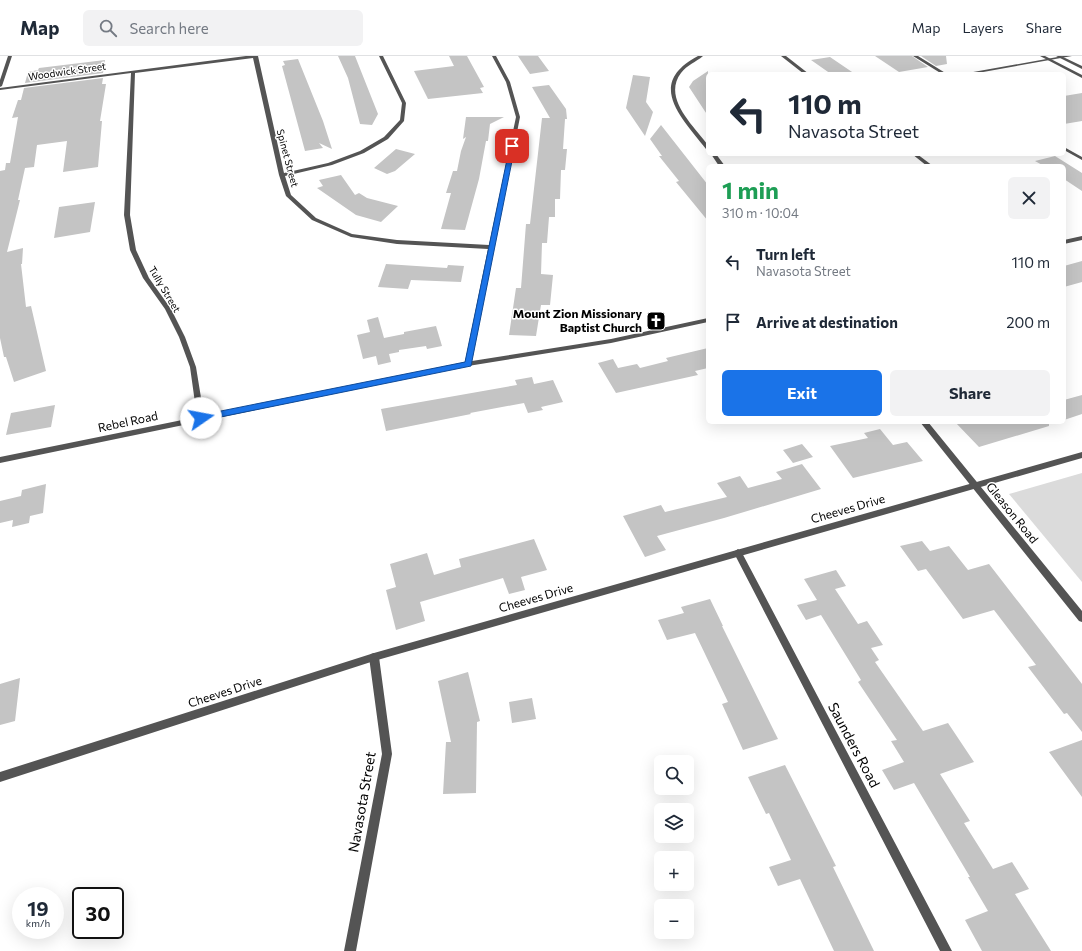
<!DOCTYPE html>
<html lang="en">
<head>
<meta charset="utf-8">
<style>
  :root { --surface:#fff; --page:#f2f2f3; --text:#1f2937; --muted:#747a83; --line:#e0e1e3; --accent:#1a73e8 }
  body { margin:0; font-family:Commissioner,sans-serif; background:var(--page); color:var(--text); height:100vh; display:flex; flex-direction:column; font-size:15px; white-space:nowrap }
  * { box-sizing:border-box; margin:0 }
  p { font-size:13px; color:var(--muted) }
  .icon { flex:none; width:22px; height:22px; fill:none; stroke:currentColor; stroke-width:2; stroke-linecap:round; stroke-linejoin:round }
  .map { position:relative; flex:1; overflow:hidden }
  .side { position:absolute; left:706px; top:108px; width:360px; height:260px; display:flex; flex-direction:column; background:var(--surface); border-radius:6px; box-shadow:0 4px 16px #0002 }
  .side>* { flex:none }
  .hud { position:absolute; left:706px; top:16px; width:360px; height:84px; border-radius:6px; box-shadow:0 4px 16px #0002; background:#fff; color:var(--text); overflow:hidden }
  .controls { position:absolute; left:654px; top:699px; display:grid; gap:8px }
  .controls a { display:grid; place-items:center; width:40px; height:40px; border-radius:6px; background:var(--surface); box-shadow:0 4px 16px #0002; font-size:20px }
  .speed { position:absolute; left:12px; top:831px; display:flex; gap:8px; font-size:20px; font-weight:700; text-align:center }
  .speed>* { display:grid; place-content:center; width:52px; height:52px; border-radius:50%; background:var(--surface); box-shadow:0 4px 16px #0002; line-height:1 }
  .speed small { font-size:10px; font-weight:400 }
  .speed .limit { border:2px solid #111; border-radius:6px; background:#fff; color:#111 }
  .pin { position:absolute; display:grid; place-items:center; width:34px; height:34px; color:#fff; margin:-17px; border-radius:8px; box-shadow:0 2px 6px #0006 }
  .me { position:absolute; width:44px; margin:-22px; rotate:78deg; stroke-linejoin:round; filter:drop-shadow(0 0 3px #0008) }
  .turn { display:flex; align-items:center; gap:14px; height:84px; padding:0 16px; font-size:18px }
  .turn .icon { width:52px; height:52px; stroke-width:2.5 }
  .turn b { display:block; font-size:28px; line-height:34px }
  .round { display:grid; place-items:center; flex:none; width:42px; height:42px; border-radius:6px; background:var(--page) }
  .summary { display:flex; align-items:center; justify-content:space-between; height:68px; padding:0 16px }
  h1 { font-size:24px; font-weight:700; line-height:30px; color:#1e9e55 }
  .button { display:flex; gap:8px; margin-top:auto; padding:8px 16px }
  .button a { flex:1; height:46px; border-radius:6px; background:var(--accent); color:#fff; font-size:16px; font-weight:700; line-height:46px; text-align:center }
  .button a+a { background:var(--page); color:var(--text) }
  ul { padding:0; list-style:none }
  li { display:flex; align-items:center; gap:12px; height:60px; padding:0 16px }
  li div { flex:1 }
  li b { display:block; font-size:15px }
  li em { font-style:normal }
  header { display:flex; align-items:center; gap:24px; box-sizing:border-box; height:56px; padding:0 20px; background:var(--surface); border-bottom:1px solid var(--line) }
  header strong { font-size:19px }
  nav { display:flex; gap:22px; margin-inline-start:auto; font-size:14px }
  .search { width:280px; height:36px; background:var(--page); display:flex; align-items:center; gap:10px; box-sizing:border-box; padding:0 14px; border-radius:6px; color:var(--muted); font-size:15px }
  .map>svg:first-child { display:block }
  .green { fill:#dbdbdb }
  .building { fill:#c4c4c4 }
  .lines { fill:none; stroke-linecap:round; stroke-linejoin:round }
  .minor { fill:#545454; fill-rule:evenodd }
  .tertiary { fill:#545454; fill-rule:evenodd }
  .route { fill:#1a73e8; stroke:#114b97 }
  .labels { text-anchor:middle; stroke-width:3; stroke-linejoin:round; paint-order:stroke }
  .far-street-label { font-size:10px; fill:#000; stroke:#fff }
  .poi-label { font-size:12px; font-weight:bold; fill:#000; stroke:#fff; text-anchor:end }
  .street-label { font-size:12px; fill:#000; stroke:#fff }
  .near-street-label { font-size:14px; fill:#000; stroke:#fff }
</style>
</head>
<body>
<header>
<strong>Map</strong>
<div class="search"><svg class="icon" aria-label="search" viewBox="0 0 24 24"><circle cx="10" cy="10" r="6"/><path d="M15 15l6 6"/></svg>Search here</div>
<nav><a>Map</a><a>Layers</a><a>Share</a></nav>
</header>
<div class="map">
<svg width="1082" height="895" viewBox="0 0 1082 895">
  <rect width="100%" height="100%" fill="#fff"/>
  <path class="green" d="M 1082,417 L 1082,526 L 1009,438 Z"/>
  <path class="building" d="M 338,0 L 355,0 L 378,58 L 372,69 L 360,68 L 348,22 Z
    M 449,0 L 467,0 L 484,31 L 480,32 L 483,37 L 428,43 L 414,15 L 454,10 Z
    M 518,0 L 538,0 L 549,15 L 530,18 Z
    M 875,0 L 912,0 L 928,11 L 899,16 Z
    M 921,0 L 946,0 L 947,8 L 936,10 Z
    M 830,1 L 855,18 L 831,18 L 811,4 Z
    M 298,3 L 323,65 L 332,93 L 319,87 L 323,92 L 305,95 L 282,10 L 285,9 L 283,5 Z
    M 105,4 L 103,17 L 25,27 L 28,16 L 38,14 L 39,12 Z
    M 708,15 L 708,60 L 689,31 L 693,25 Z
    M 633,19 L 650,21 L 646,46 L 653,56 L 645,80 L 626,52 Z
    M 103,22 L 102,28 L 106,28 L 100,65 L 102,65 L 98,111 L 63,116 L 67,85 L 37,89 L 34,111 L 25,112 L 18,144 L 20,144 L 7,196 L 23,192 L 22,208 L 21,208 L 26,251 L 31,250 L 46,315 L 14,326 L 6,301 L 4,301 L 0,282 L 0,115 L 5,114 L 6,107 L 10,107 L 18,61 L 12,62 L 18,44 L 21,44 L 24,32 Z
    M 549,29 L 566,53 L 567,63 L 565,63 L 563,93 L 567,93 L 565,114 L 561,114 L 560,143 L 555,143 L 555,161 L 549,161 L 547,187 L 542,187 L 541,218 L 553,219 L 550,249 L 541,249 L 536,280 L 509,279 L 516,232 L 521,232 L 526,168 L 530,168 L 542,62 L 550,62 L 532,31 Z
    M 1082,37 L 1082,65 L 1064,68 L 1064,40 Z
    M 466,61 L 504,61 L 490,68 L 488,85 L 486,85 L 479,123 L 465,174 L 441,173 L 451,137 L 446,137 L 453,115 L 457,115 L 461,95 L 466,81 L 463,83 Z
    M 661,69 L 708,129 L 708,165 L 676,126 L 679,125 L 659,100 L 662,100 L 650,83 Z
    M 396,93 L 415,98 L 395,115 L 387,118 L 374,112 Z
    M 1055,100 L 1082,117 L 1082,135 L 1064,123 L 1064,110 L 1044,110 L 1035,105 Z
    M 341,119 L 355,139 L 359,137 L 367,142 L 398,150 L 381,166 L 356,159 L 317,132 L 323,130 L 319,124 Z
    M 95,146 L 90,176 L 54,182 L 59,151 Z
    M 1082,205 L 1082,226 L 1064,231 L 1064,210 Z
    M 386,208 L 447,212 L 448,209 L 464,210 L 461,226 L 411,224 L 408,233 L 378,231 Z
    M 378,261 L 384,282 L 404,278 L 404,276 L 436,270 L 442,290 L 427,293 L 426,290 L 399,294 L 399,296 L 389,298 L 391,306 L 378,309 L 376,300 L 363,303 L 357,279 L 370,276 L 367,264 Z
    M 708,292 L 708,312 L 695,315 L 698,319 L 616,337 L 598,307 L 613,303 L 618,312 L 637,308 L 640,312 L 668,305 L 666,302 Z
    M 532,321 L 534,328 L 553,324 L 563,346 L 541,351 L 543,354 L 528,357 L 524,347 L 470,357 L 471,358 L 386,375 L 381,353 L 517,329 L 515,324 Z
    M 1082,339 L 1082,358 L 1064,364 L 1064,344 Z
    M 55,349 L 51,371 L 6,379 L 11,357 Z
    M 955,366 L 1049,366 L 1049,370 L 979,391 Z
    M 880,373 L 893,389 L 907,386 L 923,405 L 853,422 L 830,390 L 868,382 L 864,377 Z
    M 802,388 L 813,401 L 793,407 L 783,394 Z
    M 802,408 L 821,433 L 724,462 L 657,480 L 666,494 L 645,501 L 623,460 L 661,449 L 665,456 L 727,441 L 717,427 L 740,420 L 748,432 L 782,423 L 776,416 Z
    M 46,428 L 43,457 L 30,460 L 29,467 L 12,471 L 13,464 L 0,467 L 0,445 L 21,440 L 22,434 Z
    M 534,483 L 547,514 L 521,521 L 525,534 L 509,538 L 503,522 L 420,546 L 425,565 L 396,574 L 386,534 L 396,531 L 390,508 L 427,497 L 434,519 L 461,511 L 459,503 Z
    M 922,485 L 930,495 L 949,490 L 968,514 L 989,508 L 1082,628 L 1082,676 L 1067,657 L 1064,658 L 1028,611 L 1036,609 L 994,554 L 963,563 L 926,513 L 918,515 L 900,490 Z
    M 836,514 L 846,530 L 835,533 L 858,568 L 867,565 L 883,589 L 871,592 L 879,604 L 875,606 L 923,675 L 948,667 L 974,706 L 940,718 L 970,765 L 964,767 L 993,813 L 1012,806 L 1029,833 L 1015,838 L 1051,895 L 982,895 L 965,864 L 988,855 L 968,821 L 970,821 L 914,727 L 894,734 L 882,714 L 904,706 L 891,685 L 897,684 L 858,626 L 861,624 L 821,559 L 806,564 L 797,549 L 817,544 L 804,523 Z
    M 710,543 L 723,570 L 722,570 L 778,683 L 743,694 L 722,648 L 728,646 L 695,577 L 667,584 L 658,564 L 684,557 L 681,551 Z
    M 468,616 L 480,665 L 477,666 L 476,737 L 443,738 L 446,686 L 451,686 L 438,625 Z
    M 20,622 L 15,665 L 0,669 L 0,628 Z
    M 532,642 L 536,663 L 512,667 L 509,646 Z
    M 1082,684 L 1082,741 L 1049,696 Z
    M 785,709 L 836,810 L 833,811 L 874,895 L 834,895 L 800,823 L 778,830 L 769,811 L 791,804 L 769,757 L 766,758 L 748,721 Z"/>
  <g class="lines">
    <path class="minor" d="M 8,0 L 12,0 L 2,30 L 0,31 L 0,24 Z
      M 246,0 L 258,0 L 284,117 L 328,107 L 360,95 L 384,81 L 400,64 L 402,47 L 379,0 L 383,0 L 406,47 L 404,65 L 388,83 L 364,97 L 332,109 L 285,120 L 291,139 L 316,162 L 352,178 L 397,184 L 489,189 L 516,61 L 506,26 L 492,0 L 496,0 L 510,26 L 520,61 L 472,305 L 611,283 L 708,262 L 708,266 L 611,287 L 468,310 L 0,407 L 0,401 L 197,361 L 190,311 L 179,281 L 165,253 L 143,222 L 130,194 L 124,159 L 131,17 L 0,34 L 0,32 ZM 253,2 L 279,119 L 286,140 L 312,164 L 351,181 L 397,188 L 488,193 L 465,306 L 204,360 L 196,311 L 185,281 L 171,253 L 149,222 L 136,194 L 130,159 L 135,17 Z
      M 698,0 L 703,0 C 696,6 687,9 681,17 C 662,42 694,70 708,89 L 708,93 L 706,93 C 682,62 645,28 698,0 Z
      M 781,0 L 786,0 L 809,18 L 804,18 Z
      M 913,0 L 918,0 L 947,18 L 942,18 Z
      M 1063,0 L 1072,0 L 972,18 L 962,18 Z
      M 1064,91 L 1082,101 L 1082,104 L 1064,94 Z
      M 711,98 L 716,98 L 725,110 L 719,110 Z
      M 912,98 L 917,98 L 933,110 L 927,110 Z
      M 1082,180 L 1082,184 L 1064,188 L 1064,184 Z
      M 920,366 L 928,366 L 1082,555 L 1082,566 L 1079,565 Z
      M 738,493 L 741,495 L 952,895 L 940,895 L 735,499 L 734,497 L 735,495 Z
      M 374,597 L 377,598 L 379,601 L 392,698 L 356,895 L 344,895 L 382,698 L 369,601 L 371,598 Z"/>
    <path class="tertiary" d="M 1040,0 L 1045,0 L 1082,19 L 1082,22 Z
      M 1056,0 L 1061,0 L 1082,10 L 1082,13 Z
      M 1082,396 L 1082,402 L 374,605 L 0,726 L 0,716 L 374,597 Z"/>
  </g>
  <path class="route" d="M 510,89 L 515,90 L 471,310 L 201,365 L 198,364 L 196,362 L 201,359 L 465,306 Z"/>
  <defs>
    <g id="church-square" transform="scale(1)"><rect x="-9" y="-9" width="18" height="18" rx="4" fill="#000" stroke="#fff"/><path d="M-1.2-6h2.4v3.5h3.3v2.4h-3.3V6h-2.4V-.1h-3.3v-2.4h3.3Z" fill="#fff"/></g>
  </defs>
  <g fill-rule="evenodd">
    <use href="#church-square" x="656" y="265"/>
  </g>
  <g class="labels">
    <g class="far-street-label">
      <text transform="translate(67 15) rotate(-8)" y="4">Woodwick Street</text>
      <text transform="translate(288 102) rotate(75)" y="4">Spinet Street</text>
      <text transform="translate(165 233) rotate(59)" y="4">Tully Street</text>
    </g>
    <g class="poi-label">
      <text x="642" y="262">Mount Zion Missionary<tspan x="642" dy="14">Baptist Church</tspan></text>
    </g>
    <g class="street-label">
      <text transform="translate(128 366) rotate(-12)" y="4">Rebel Road</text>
      <text transform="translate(848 453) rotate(-16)" y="4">Cheeves Drive</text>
      <text transform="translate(1012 457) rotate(51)" y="4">Gleason Road</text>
      <text transform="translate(536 542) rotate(-16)" y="4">Cheeves Drive</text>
      <text transform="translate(225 636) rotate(-18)" y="4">Cheeves Drive</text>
    </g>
    <g class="near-street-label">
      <text transform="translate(854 689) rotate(62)" y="5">Saunders Road</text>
      <text transform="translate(362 746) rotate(-80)" y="5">Navasota Street</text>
    </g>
  </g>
</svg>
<div class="controls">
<a><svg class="icon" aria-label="search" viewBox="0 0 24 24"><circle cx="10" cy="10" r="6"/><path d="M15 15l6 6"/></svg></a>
<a><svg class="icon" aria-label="layers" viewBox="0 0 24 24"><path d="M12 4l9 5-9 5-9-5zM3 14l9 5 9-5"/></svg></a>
<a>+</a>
<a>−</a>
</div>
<div class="speed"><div>19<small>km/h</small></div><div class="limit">30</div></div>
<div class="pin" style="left:512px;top:90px;background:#d93025"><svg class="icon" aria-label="arrive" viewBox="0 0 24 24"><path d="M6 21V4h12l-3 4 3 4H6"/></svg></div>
<svg class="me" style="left:201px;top:362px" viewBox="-20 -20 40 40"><circle r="19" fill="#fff"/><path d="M0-13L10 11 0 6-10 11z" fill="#1a73e8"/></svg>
<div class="hud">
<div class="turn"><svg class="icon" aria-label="left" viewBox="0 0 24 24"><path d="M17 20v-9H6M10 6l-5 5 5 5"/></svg><div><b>110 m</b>Navasota Street</div></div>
</div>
<section class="side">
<div class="summary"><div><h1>1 min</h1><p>310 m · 10:04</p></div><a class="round"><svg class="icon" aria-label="close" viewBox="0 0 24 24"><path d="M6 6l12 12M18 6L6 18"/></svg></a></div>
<ul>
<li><svg class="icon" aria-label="left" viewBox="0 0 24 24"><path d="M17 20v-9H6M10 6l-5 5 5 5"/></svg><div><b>Turn left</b><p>Navasota Street</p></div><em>110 m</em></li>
<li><svg class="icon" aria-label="arrive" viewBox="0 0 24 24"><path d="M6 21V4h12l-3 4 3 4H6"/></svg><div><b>Arrive at destination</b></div><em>200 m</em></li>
</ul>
<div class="button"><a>Exit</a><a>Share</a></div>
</section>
</div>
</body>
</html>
